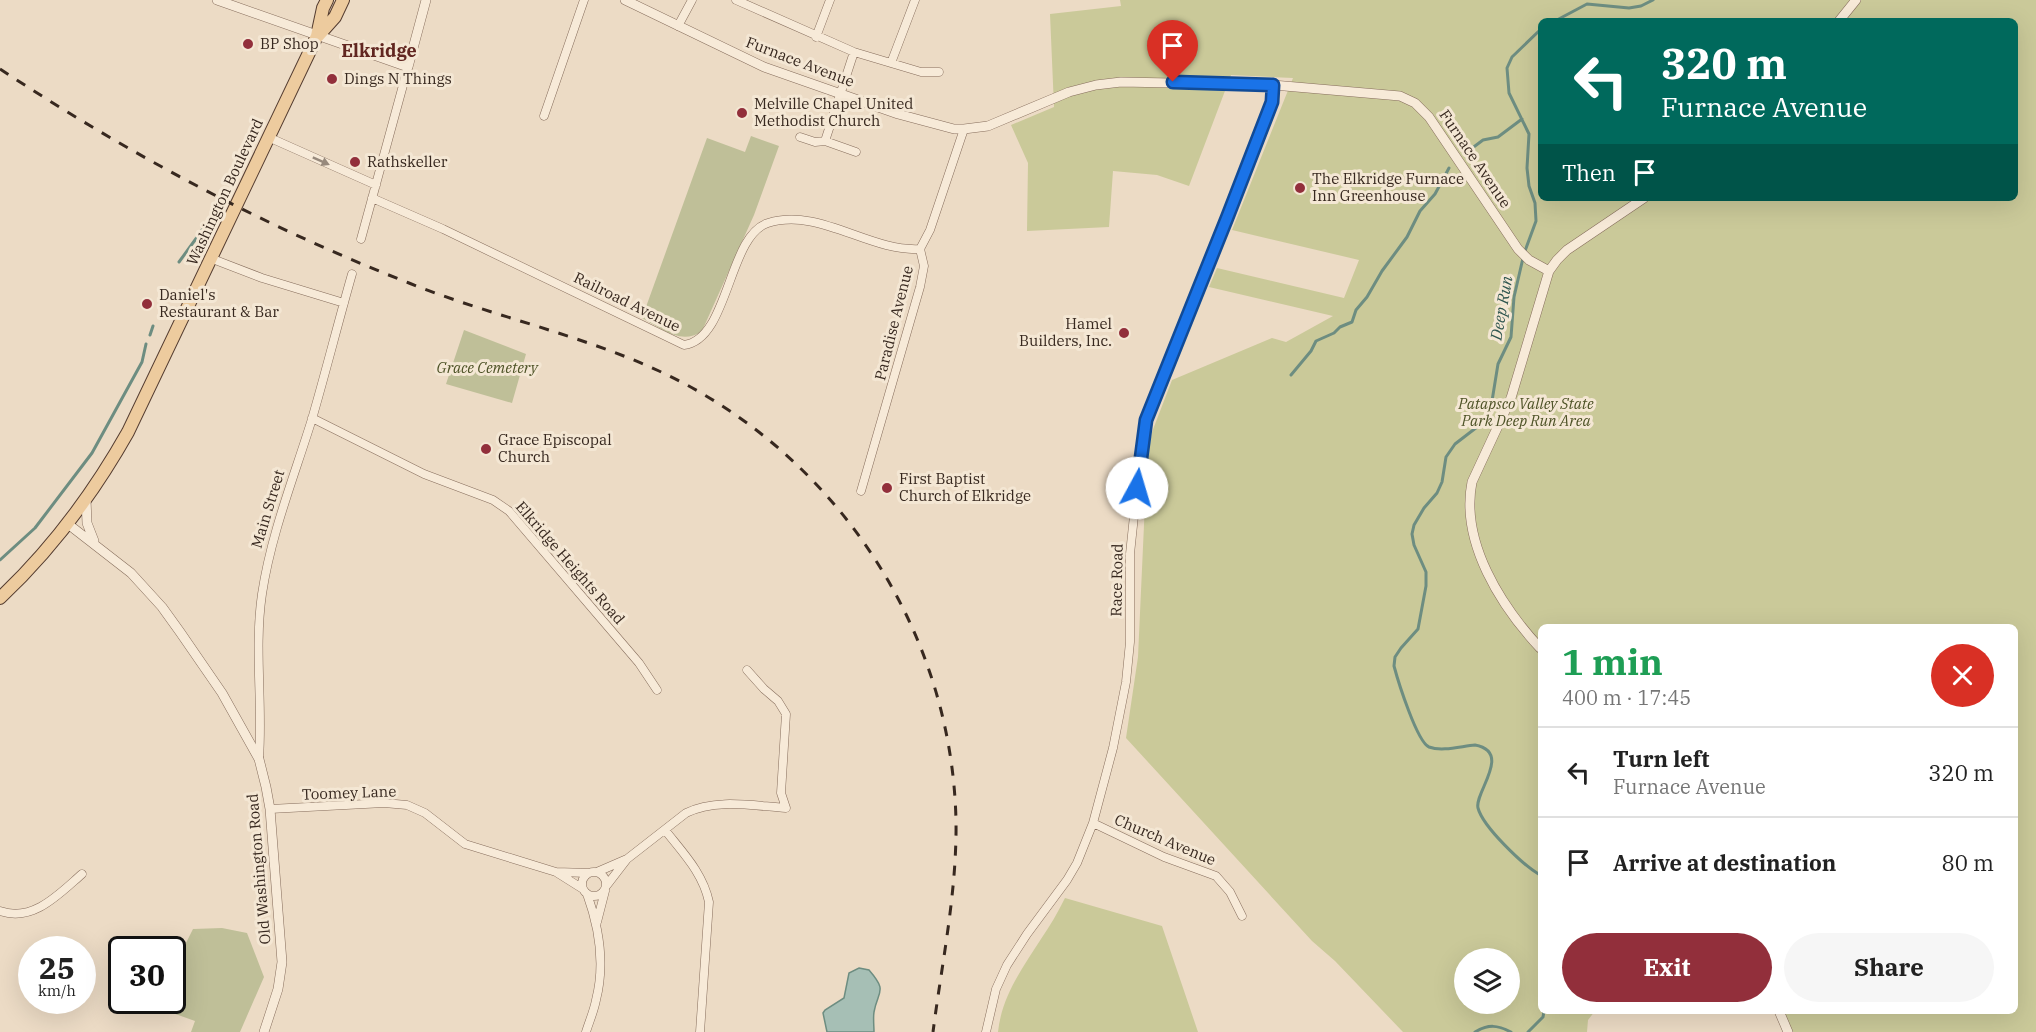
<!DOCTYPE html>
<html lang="en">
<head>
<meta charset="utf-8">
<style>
  :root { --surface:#fff; --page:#f6f6f6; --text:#222; --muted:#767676; --line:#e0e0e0; --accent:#922f3b }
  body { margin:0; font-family:"IBM Plex Serif",serif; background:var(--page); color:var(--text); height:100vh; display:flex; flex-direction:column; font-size:22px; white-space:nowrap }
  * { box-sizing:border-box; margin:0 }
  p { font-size:20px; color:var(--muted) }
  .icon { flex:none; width:33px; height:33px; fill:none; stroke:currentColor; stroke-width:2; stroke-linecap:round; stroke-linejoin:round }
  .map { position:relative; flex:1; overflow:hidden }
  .drawer { position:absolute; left:1538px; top:624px; width:480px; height:390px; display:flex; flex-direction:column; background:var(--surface); border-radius:9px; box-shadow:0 6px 24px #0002 }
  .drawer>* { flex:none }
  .top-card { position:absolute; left:1538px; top:18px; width:480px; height:183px; border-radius:9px; box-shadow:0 6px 24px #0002; background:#00695c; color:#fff; overflow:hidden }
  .buttons { position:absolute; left:1454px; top:948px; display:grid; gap:12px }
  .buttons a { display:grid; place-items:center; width:66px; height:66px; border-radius:50%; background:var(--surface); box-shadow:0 6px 24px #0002; font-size:30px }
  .speed { position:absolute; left:18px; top:936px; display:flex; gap:12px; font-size:30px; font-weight:700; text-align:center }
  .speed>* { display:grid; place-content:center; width:78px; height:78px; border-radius:50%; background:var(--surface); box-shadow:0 6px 24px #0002; line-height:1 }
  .speed small { font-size:15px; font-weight:400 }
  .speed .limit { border:3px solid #111; border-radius:9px; background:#fff; color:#111 }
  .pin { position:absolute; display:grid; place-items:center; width:51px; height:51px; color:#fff; margin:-62px -26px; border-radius:50% 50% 50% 0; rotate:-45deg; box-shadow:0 0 6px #0007 }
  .pin .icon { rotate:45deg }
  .me { position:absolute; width:66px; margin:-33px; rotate:6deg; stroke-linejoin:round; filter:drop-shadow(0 0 4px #0008) }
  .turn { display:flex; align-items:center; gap:21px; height:126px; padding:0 24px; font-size:27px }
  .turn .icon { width:78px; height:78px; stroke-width:2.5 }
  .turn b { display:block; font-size:42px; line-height:51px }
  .then { display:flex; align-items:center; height:57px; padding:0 24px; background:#0003; gap:12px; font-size:22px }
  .round { display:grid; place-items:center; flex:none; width:63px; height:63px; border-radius:32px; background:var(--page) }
  .head { display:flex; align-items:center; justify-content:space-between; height:102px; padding:0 24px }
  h1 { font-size:36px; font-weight:800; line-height:45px; color:#1e9e55 }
  .primary-button { display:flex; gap:12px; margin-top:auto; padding:12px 24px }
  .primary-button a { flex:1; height:69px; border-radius:36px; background:var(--accent); color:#fff; font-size:24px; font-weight:800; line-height:69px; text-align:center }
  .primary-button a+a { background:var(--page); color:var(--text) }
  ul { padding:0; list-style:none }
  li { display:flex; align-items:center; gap:18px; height:90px; padding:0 24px; border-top:2px solid var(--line) }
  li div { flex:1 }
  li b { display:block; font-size:22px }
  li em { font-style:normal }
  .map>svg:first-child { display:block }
  .green { fill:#cac999; fill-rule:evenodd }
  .cemetery { fill:#bfbf98 }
  .water { fill:#a6bfb5; stroke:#6d8d81; stroke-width:1.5 }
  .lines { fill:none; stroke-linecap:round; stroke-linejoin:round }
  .stream { stroke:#6d8d81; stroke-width:3 }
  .minor-casing { stroke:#866d5c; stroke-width:9 }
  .tertiary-casing { stroke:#866d5c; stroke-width:10 }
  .primary-casing { stroke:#543c30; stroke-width:14 }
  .minor { stroke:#f7ead8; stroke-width:8 }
  .tertiary { stroke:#f7ead8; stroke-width:9 }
  .primary { stroke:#edcb9e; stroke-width:12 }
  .rail { stroke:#37281f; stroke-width:3; stroke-dasharray:10 10; stroke-linecap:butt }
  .oneway { fill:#97897c }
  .route-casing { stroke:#114b97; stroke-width:15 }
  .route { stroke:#1a73e8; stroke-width:10 }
  .poi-dot { fill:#922f3b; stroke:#f4e7d4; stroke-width:2 }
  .labels { text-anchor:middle; stroke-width:6; stroke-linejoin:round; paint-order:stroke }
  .poi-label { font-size:15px; fill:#37281f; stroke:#f4e7d4; text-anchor:start }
  .street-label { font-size:15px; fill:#37281f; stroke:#f4e7d4 }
  .park-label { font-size:15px; font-style:italic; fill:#4d5226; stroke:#f4e7d4 }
  .water-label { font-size:16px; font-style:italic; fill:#2f564f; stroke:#f4e7d4 }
  .quarter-label { font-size:18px; font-weight:bold; fill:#612620; stroke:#f4e7d4 }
</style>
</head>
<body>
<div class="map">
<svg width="2036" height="1032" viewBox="0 0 2036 1032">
  <rect width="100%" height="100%" fill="#ecdbc5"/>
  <path class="green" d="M 1120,0 L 2036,0 L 2036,1032 L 1789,1032 L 1780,1011 L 2014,1011 L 2014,627 L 1540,627 L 1540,1011 L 1595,1011 L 1588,1020 L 1587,1032 L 1403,1032 L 1335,961 L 1312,941 L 1126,738 L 1138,657 L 1147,459 L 1152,432 L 1172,380 L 1272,338 L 1286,342 L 1333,316 L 1209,287 L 1217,268 L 1344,298 L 1359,260 L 1232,230 L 1293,78 L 1231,75 L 1189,186 L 1157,175 L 1113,171 L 1109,227 L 1027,231 L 1028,163 L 1011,125 L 1054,107 L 1050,14 L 1121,6 ZM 1540,21 L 2014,21 L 2014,198 L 1540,198 ZM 1464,958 L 1509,958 L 1509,1004 L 1464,1004 Z
    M 1065,898 L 1162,926 L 1198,1032 L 998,1032 C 1002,995 1022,969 1041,939 C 1050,926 1058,912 1065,898 Z"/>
  <path class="cemetery" d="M 751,136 L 779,146 L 754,215 L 702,331 C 681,346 661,328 642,318 L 707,138 L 745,152 Z
    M 464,330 L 526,354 L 512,403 L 446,384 Z
    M 222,928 L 247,933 L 264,977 L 240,1032 L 191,1032 L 195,1021 L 153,1006 L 156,1001 L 172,1000 L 173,969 L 193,929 Z"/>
  <path class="water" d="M 859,968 L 869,970 C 888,992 878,990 874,1012 C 873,1018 874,1026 874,1032 L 827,1032 L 823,1013 L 825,1010 L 844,998 L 849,973 Z"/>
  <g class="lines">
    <path class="stream" d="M 1555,21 L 1587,4 L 1629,8 L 1641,6 L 1653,0
      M 1467,152 L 1483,140 L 1498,137 L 1522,119
      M 1525,251 L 1536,221 L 1535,203 L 1529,186 L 1527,168 L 1529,134 L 1509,93 L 1507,68 L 1512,57 L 1540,30
      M 1523,258 L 1514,297 L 1511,337 L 1498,364 L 1492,401 L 1487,416 L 1481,424 L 1455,444 L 1446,457 L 1442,482 L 1437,493 L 1424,508 L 1414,525 L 1412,534 L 1414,545 L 1426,572 L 1426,586 L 1418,629 L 1401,648 L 1395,657 L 1394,666 C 1398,681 1417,742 1429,747 C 1442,752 1462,746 1475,745 C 1513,752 1474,793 1478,808 C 1483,827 1523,865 1540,875
      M 179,262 L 203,229
      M 150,335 L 153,326
      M 1291,375 L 1311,351 L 1316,341 L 1334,333 L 1340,327 L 1352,322 L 1356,310 L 1367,297 L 1382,271 L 1407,237 L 1420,211 L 1435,194 L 1449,168
      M 0,560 L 35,528 L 92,453 L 142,362 L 146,344
      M 1475,1032 C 1489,1024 1497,1025 1511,1032
      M 1528,1032 L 1543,1017 L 1544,1011"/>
    <g class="minor-casing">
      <path id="minor" d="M 736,0 L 854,52 L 921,72 L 939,72
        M 678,26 L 692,0
        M 816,37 L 830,0
        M 891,63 L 915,0
        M 544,116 L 584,0
        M 268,137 L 376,185
        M 800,137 L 815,142 L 825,141 L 856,152
        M 825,141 L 854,52
        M 372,198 L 443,229 L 684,345 C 729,340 728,235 768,223 C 819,207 869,252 920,249
        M 361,239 L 408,67
        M 210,258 L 262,278 L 344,303
        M 312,418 L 424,474 L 493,500 L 509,511 L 639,663 L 657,690
        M 861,491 L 920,287 L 924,266 L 920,249 L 930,230 L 964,129
        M 259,758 C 263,704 254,648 262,594 C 271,534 294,477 312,419 C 326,371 338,323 352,274
        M 270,809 L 384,803 L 407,805 L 425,813 L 465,844 L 556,872 L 583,889
        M 1093,823 L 1164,857 L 1216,876 L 1230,892 L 1242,916
        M 665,830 C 683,853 703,873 709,902 L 700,1032
        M582 884a12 12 0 1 1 24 0a12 12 0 1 1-24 0Z
        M 556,872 L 589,873
        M 597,872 L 627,859 L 686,813 C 716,798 754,806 786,808 L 781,793 L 786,714 L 778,701 L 764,689 L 747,670
        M 607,885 L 627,859
        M 0,911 C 33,923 60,893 82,874
        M 597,922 L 605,891
        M 586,1032 C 589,1022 594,1011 596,1000 C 605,965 599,927 587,894
        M 986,1032 L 996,989 L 1007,965 L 1027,934 L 1067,880 L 1077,863 L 1093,823 L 1113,748 L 1126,682 L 1130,642 L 1130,554 L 1143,430 L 1272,102 L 1273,85"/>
    </g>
    <g class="tertiary-casing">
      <path id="tertiary" d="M 217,0 L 408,67 L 426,0
        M 625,0 L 764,67 L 898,114 L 954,129 L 964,129 L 988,126 L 1069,92 L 1096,85 L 1121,82 L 1273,85 L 1400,96 L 1415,103 L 1429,117 L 1518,249 L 1529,260 L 1549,271
        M 1839,21 L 1856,0
        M 86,499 L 87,523 L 94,541
        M 68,524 L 131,573 L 162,607 L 180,632 L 222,693 L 259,759 L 266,787 L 270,809 L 282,962 L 278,989 L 264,1032
        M 1540,648 C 1501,606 1460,542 1472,482 L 1511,398 L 1549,271 L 1557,260 L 1567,250 L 1644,198
        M 1779,1011 L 1788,1032"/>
    </g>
    <g class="primary-casing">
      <path id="primary" d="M 318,36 L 335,17 L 343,0
        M 0,598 C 52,549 93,494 128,432 L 317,36 L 323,8 L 327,0"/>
    </g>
    <use href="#minor" class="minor"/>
    <use href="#tertiary" class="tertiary"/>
    <use href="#primary" class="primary"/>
    <path class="rail" d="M 0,69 C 129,154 265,227 409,283 C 491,316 579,334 659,371 C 834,452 952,628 956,821 C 957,892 942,962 933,1032"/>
  </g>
  <defs><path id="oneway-solid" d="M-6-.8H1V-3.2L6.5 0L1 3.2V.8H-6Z" transform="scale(1.5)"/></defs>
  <use class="oneway" href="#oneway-solid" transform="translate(321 161) rotate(24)"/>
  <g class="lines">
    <g class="route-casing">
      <path id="route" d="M 1137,488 L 1146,420 L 1227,218 L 1272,102 L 1273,85 L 1173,82"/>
    </g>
    <use href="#route" class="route"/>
  </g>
  <g class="poi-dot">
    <circle cx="248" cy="44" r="6"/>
    <circle cx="332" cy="79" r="6"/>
    <circle cx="742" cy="113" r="6"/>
    <circle cx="355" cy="162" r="6"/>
    <circle cx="1300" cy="188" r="6"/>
    <circle cx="147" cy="304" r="6"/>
    <circle cx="1124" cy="333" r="6"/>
    <circle cx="486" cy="449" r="6"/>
    <circle cx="887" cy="488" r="6"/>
  </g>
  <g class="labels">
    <g class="poi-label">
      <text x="260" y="49">BP Shop</text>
      <text x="344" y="84">Dings N Things</text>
      <text x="754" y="109">Melville Chapel United<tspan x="754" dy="17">Methodist Church</tspan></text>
      <text x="367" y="167">Rathskeller</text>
      <text x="1312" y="184">The Elkridge Furnace<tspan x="1312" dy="17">Inn Greenhouse</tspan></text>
      <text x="159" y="300">Daniel's<tspan x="159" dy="17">Restaurant &amp; Bar</tspan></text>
      <text x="1112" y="329" text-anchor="end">Hamel<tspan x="1112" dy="17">Builders, Inc.</tspan></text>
      <text x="498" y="445">Grace Episcopal<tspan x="498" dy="17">Church</tspan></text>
      <text x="899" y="484">First Baptist<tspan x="899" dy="17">Church of Elkridge</tspan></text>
    </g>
    <g class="street-label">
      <text transform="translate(800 62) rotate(21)" y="5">Furnace Avenue</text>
      <text transform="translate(1475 159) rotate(56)" y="5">Furnace Avenue</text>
      <text transform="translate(225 192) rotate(-65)" y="5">Washington Boulevard</text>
      <text transform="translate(627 302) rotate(26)" y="5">Railroad Avenue</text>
      <text transform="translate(894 323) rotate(-76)" y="5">Paradise Avenue</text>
      <text transform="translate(268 509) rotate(-73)" y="5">Main Street</text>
      <text transform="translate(570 563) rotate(49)" y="5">Elkridge Heights Road</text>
      <text transform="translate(1117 580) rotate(-89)" y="5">Race Road</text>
      <text transform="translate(349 793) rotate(-2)" y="5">Toomey Lane</text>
      <text transform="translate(1165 840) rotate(23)" y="5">Church Avenue</text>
      <text transform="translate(259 869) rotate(-95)" y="5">Old Washington Road</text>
    </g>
    <g class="park-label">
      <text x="487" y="373">Grace Cemetery</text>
      <text x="1526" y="409">Patapsco Valley State<tspan x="1526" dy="17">Park Deep Run Area</tspan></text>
    </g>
    <g class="water-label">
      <text transform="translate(1501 308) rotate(-80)" y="6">Deep Run</text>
    </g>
    <g class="quarter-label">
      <text x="379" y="57">Elkridge</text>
    </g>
  </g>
</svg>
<div class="buttons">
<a><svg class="icon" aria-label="layers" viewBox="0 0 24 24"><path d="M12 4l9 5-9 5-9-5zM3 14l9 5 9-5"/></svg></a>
</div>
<div class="speed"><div>25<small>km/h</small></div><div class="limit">30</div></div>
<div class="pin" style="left:1173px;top:82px;background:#d93025"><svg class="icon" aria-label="arrive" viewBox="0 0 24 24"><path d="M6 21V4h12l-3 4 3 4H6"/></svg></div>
<svg class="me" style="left:1137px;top:488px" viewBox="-20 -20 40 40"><circle r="19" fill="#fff"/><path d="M0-13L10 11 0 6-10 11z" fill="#1a73e8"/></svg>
<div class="top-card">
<div class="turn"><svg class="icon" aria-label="left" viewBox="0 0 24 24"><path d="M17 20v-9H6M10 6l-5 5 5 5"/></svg><div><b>320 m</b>Furnace Avenue</div></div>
<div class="then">Then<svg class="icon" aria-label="arrive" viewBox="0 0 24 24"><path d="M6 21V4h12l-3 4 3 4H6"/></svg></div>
</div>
<section class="drawer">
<div class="head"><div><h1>1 min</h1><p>400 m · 17:45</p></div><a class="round" style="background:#d93025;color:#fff"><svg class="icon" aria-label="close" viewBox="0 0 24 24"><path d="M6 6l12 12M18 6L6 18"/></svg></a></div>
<ul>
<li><svg class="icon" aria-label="left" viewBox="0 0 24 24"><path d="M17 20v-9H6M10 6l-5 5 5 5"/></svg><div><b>Turn left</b><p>Furnace Avenue</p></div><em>320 m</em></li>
<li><svg class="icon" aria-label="arrive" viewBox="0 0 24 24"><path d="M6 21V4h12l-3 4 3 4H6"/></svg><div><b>Arrive at destination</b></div><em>80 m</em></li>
</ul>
<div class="primary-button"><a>Exit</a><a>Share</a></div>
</section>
</div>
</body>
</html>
